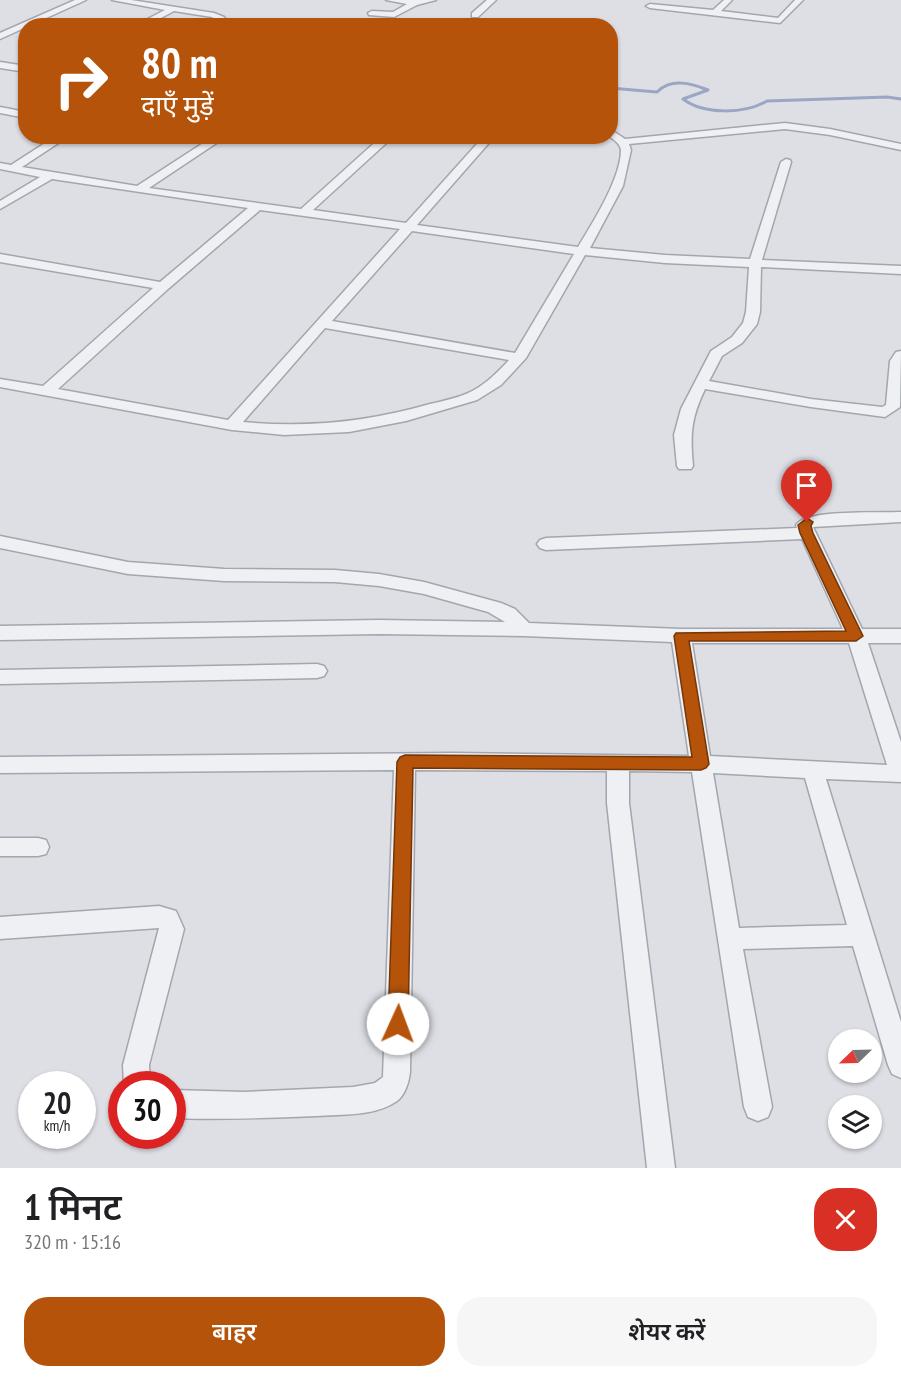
<!DOCTYPE html>
<html lang="hi">
<head>
<meta charset="utf-8">
<style>
  :root { --surface:#fff; --page:#f6f6f6; --text:#202124; --muted:#757577; --accent:#b45309 }
  body { margin:0; font-family:"PT Sans Narrow","Noto Sans Devanagari",sans-serif; background:var(--page); color:var(--text); height:100vh; display:flex; flex-direction:column; font-size:22px; white-space:nowrap }
  * { box-sizing:border-box; margin:0 }
  p { font-size:20px; color:var(--muted) }
  .icon { flex:none; width:33px; height:33px; fill:none; stroke:currentColor; stroke-width:2; stroke-linecap:round; stroke-linejoin:round }
  .map { position:relative; height:1168px; overflow:hidden }
  .sheet { display:flex; flex-direction:column; background:var(--surface); flex:1 }
  .sheet>* { flex:none }
  .banner { position:absolute; left:18px; top:18px; width:600px; height:126px; border-radius:24px; box-shadow:0 2px 4px #0004; background:#b45309; color:#fff; overflow:hidden }
  .needle { width:39px; rotate:247deg }
  .tools { position:absolute; left:828px; top:1029px; display:grid; gap:12px }
  .tools a { display:grid; place-items:center; width:54px; height:54px; border-radius:50%; background:var(--surface); box-shadow:0 2px 4px #0004; font-size:30px }
  .speed { position:absolute; left:18px; top:1071px; display:flex; gap:12px; font-size:30px; font-weight:700; text-align:center }
  .speed>* { display:grid; place-content:center; width:78px; height:78px; border-radius:50%; background:var(--surface); box-shadow:0 2px 4px #0004; line-height:1 }
  .speed small { font-size:15px; font-weight:400 }
  .speed .limit { border:9px solid #d22; background:#fff; color:#111 }
  .pin { position:absolute; display:grid; place-items:center; width:51px; height:51px; color:#fff; margin:-62px -26px; border-radius:50% 50% 50% 0; rotate:-45deg; box-shadow:0 0 6px #0007 }
  .pin .icon { rotate:45deg }
  .me { position:absolute; width:66px; margin:-33px; rotate:2deg; stroke-linejoin:round; filter:drop-shadow(0 0 4px #0008) }
  .turn { display:flex; align-items:center; gap:21px; height:126px; padding:0 24px; font-size:27px }
  .turn .icon { width:78px; height:78px; stroke-width:2.5 }
  .turn b { display:block; font-size:42px; line-height:51px }
  .round { display:grid; place-items:center; flex:none; width:63px; height:63px; border-radius:24px; background:var(--page) }
  .headline { display:flex; align-items:center; justify-content:space-between; height:102px; padding:0 24px }
  h1 { font-size:36px; font-weight:600; line-height:45px }
  .action { display:flex; gap:12px; margin-top:auto; padding:12px 24px }
  .action a { flex:1; height:69px; border-radius:24px; background:var(--accent); color:#fff; font-size:24px; font-weight:600; line-height:69px; text-align:center }
  .action a+a { background:var(--page); color:var(--text) }
  .map>svg:first-child { display:block }
  .lines { fill:none; stroke-linecap:round; stroke-linejoin:round }
  .stream { stroke:#9ba7c2; stroke-width:3 }
  .minor-casing { stroke:#a3a6ae; stroke-width:3 }
  .minor { fill:#eff0f4; fill-rule:evenodd }
  .route { fill:#b45309; stroke:#753606; stroke-width:1.5 }
</style>
</head>
<body>
<div class="map">
<svg width="901" height="1168" viewBox="0 0 901 1168">
  <rect width="100%" height="100%" fill="#dddfe5"/>
  <g class="lines">
    <path class="stream" d="M 610,88 L 657,92 C 671,78 691,83 708,90 L 683,99 C 704,115 745,114 767,101 L 887,97 L 901,99"/>
    <g class="minor-casing">
      <path id="minor" d="M 75,0 L 86,0 L 0,39 L 0,33 Z
        M 112,0 L 131,0 L 214,13 L 224,17 L 231,26 L 222,26 L 212,17 L 174,11 L 146,26 L 134,26 L 165,10 Z
        M 386,0 L 436,0 L 417,5 L 394,17 L 369,15 L 368,13 L 372,11 L 393,12 L 407,4 Z
        M 487,0 L 496,0 L 478,17 L 472,17 L 472,13 Z
        M 724,0 L 732,0 L 721,11 L 778,18 L 795,0 L 803,0 L 780,23 L 650,8 L 646,6 L 650,4 L 713,10 Z
        M 0,62 L 26,66 L 26,72 L 0,68 Z
        M 0,107 L 26,112 L 26,118 L 0,113 Z
        M 785,123 L 830,129 L 901,144 L 901,150 L 830,135 L 785,129 L 629,144 L 631,150 L 623,186 L 590,248 L 665,255 L 750,259 L 781,162 L 786,159 L 790,160 L 791,162 L 762,260 L 901,266 L 901,274 L 761,267 L 760,312 L 757,324 L 742,343 L 722,356 L 709,381 L 811,399 L 882,407 L 886,405 L 890,361 L 896,352 L 901,351 L 900,407 L 885,417 L 811,407 L 705,389 C 691,418 690,434 693,466 L 691,469 L 679,469 L 677,466 L 674,435 L 681,409 L 711,351 L 732,337 L 743,323 L 746,312 L 749,267 L 665,263 L 585,255 L 526,358 L 501,385 L 477,400 L 406,421 L 349,432 L 284,435 L 232,430 L 0,387 L 0,379 L 43,386 L 153,288 L 0,262 L 0,254 L 160,282 L 248,208 L 52,179 L 0,209 L 0,201 L 40,177 L 0,169 L 0,163 L 11,165 L 56,136 L 69,136 L 22,167 L 137,186 L 214,136 L 227,136 L 149,188 L 301,209 L 382,136 L 394,136 L 313,210 L 406,223 L 484,136 L 495,136 L 417,225 L 578,247 C 593,222 620,180 621,151 C 621,144 614,140 609,136 L 610,129 L 625,139 ZM 260,210 L 400,229 L 228,420 L 58,389 L 168,289 ZM 412,231 L 574,254 L 515,353 L 332,321 ZM 325,328 L 509,360 C 496,374 483,387 466,394 C 454,399 442,401 430,404 C 368,422 307,428 243,422 Z
        M 901,512 L 901,522 L 813,527 L 862,629 L 901,629 L 901,643 L 868,643 L 901,742 L 901,782 L 826,779 L 901,1022 L 901,1078 L 892,1074 L 888,1065 L 853,946 L 743,949 L 772,1107 L 768,1117 L 758,1121 L 748,1117 L 744,1107 L 692,772 L 629,771 L 629,803 L 675,1168 L 647,1168 L 607,803 L 607,771 L 415,770 L 410,1072 C 409,1082 405,1095 397,1101 C 373,1117 343,1114 316,1116 C 268,1118 220,1120 172,1118 L 172,1090 L 245,1092 L 353,1087 L 375,1083 L 383,1077 L 394,770 L 0,773 L 0,757 L 453,753 L 689,756 L 672,642 L 524,636 L 379,634 L 0,640 L 0,626 L 379,620 L 505,622 L 488,612 L 424,594 L 379,586 L 335,582 L 224,581 L 128,574 L 0,548 L 0,536 L 128,562 L 224,569 L 335,570 L 379,574 L 424,582 L 501,603 L 515,609 L 529,623 L 681,629 L 843,629 L 802,539 L 546,550 L 540,548 L 537,544 L 540,540 L 546,538 L 797,528 L 796,525 C 806,509 880,513 901,512 ZM 692,643 L 849,643 L 887,765 L 710,756 ZM 713,773 L 805,778 L 847,925 L 739,928 Z
        M 317,664 L 324,666 L 327,671 L 324,676 L 317,678 L 0,684 L 0,670 Z
        M 0,838 L 38,838 L 46,840 L 49,847 L 46,854 L 38,856 L 0,856 Z
        M 159,906 L 176,911 L 184,929 L 149,1065 L 150,1084 L 124,1084 L 123,1065 L 159,928 L 0,939 L 0,917 Z"/>
    </g>
    <use href="#minor" class="minor"/>
  </g>
  <path class="route" d="M 807,518 L 813,522 L 811,526 L 813,533 L 863,636 L 856,641 L 689,641 L 709,764 L 706,768 L 701,770 L 413,768 L 408,1024 L 405,1031 L 398,1034 L 391,1031 L 388,1024 L 397,762 L 400,757 L 405,755 L 692,757 L 674,636 L 676,633 L 846,631 L 800,533 L 798,525 Z"/>
</svg>
<div class="tools">
<a><svg class="needle" viewBox="-14 -14 28 28"><path d="M0-13l5 13h-10z" fill="#e53935"/><path d="M0 13l5-13h-10z" fill="#757577"/></svg></a>
<a><svg class="icon" aria-label="layers" viewBox="0 0 24 24"><path d="M12 4l9 5-9 5-9-5zM3 14l9 5 9-5"/></svg></a>
</div>
<div class="speed"><div>20<small>km/h</small></div><div class="limit">30</div></div>
<div class="pin" style="left:807px;top:522px;background:#d93025"><svg class="icon" aria-label="arrive" viewBox="0 0 24 24"><path d="M6 21V4h12l-3 4 3 4H6"/></svg></div>
<svg class="me" style="left:398px;top:1024px" viewBox="-20 -20 40 40"><circle r="19" fill="#fff"/><path d="M0-13L10 11 0 6-10 11z" fill="#b45309"/></svg>
<div class="banner">
<div class="turn"><svg class="icon" aria-label="right" viewBox="0 0 24 24"><path d="M7 20v-9h11M14 6l5 5-5 5"/></svg><div><b>80 m</b>दाएँ मुड़ें</div></div>
</div>
</div>
<section class="sheet">
<div class="headline"><div><h1>1 मिनट</h1><p>320 m · 15:16</p></div><a class="round" style="background:#d93025;color:#fff"><svg class="icon" aria-label="close" viewBox="0 0 24 24"><path d="M6 6l12 12M18 6L6 18"/></svg></a></div>
<div class="action"><a>बाहर</a><a>शेयर करें</a></div>
</section>
</body>
</html>
